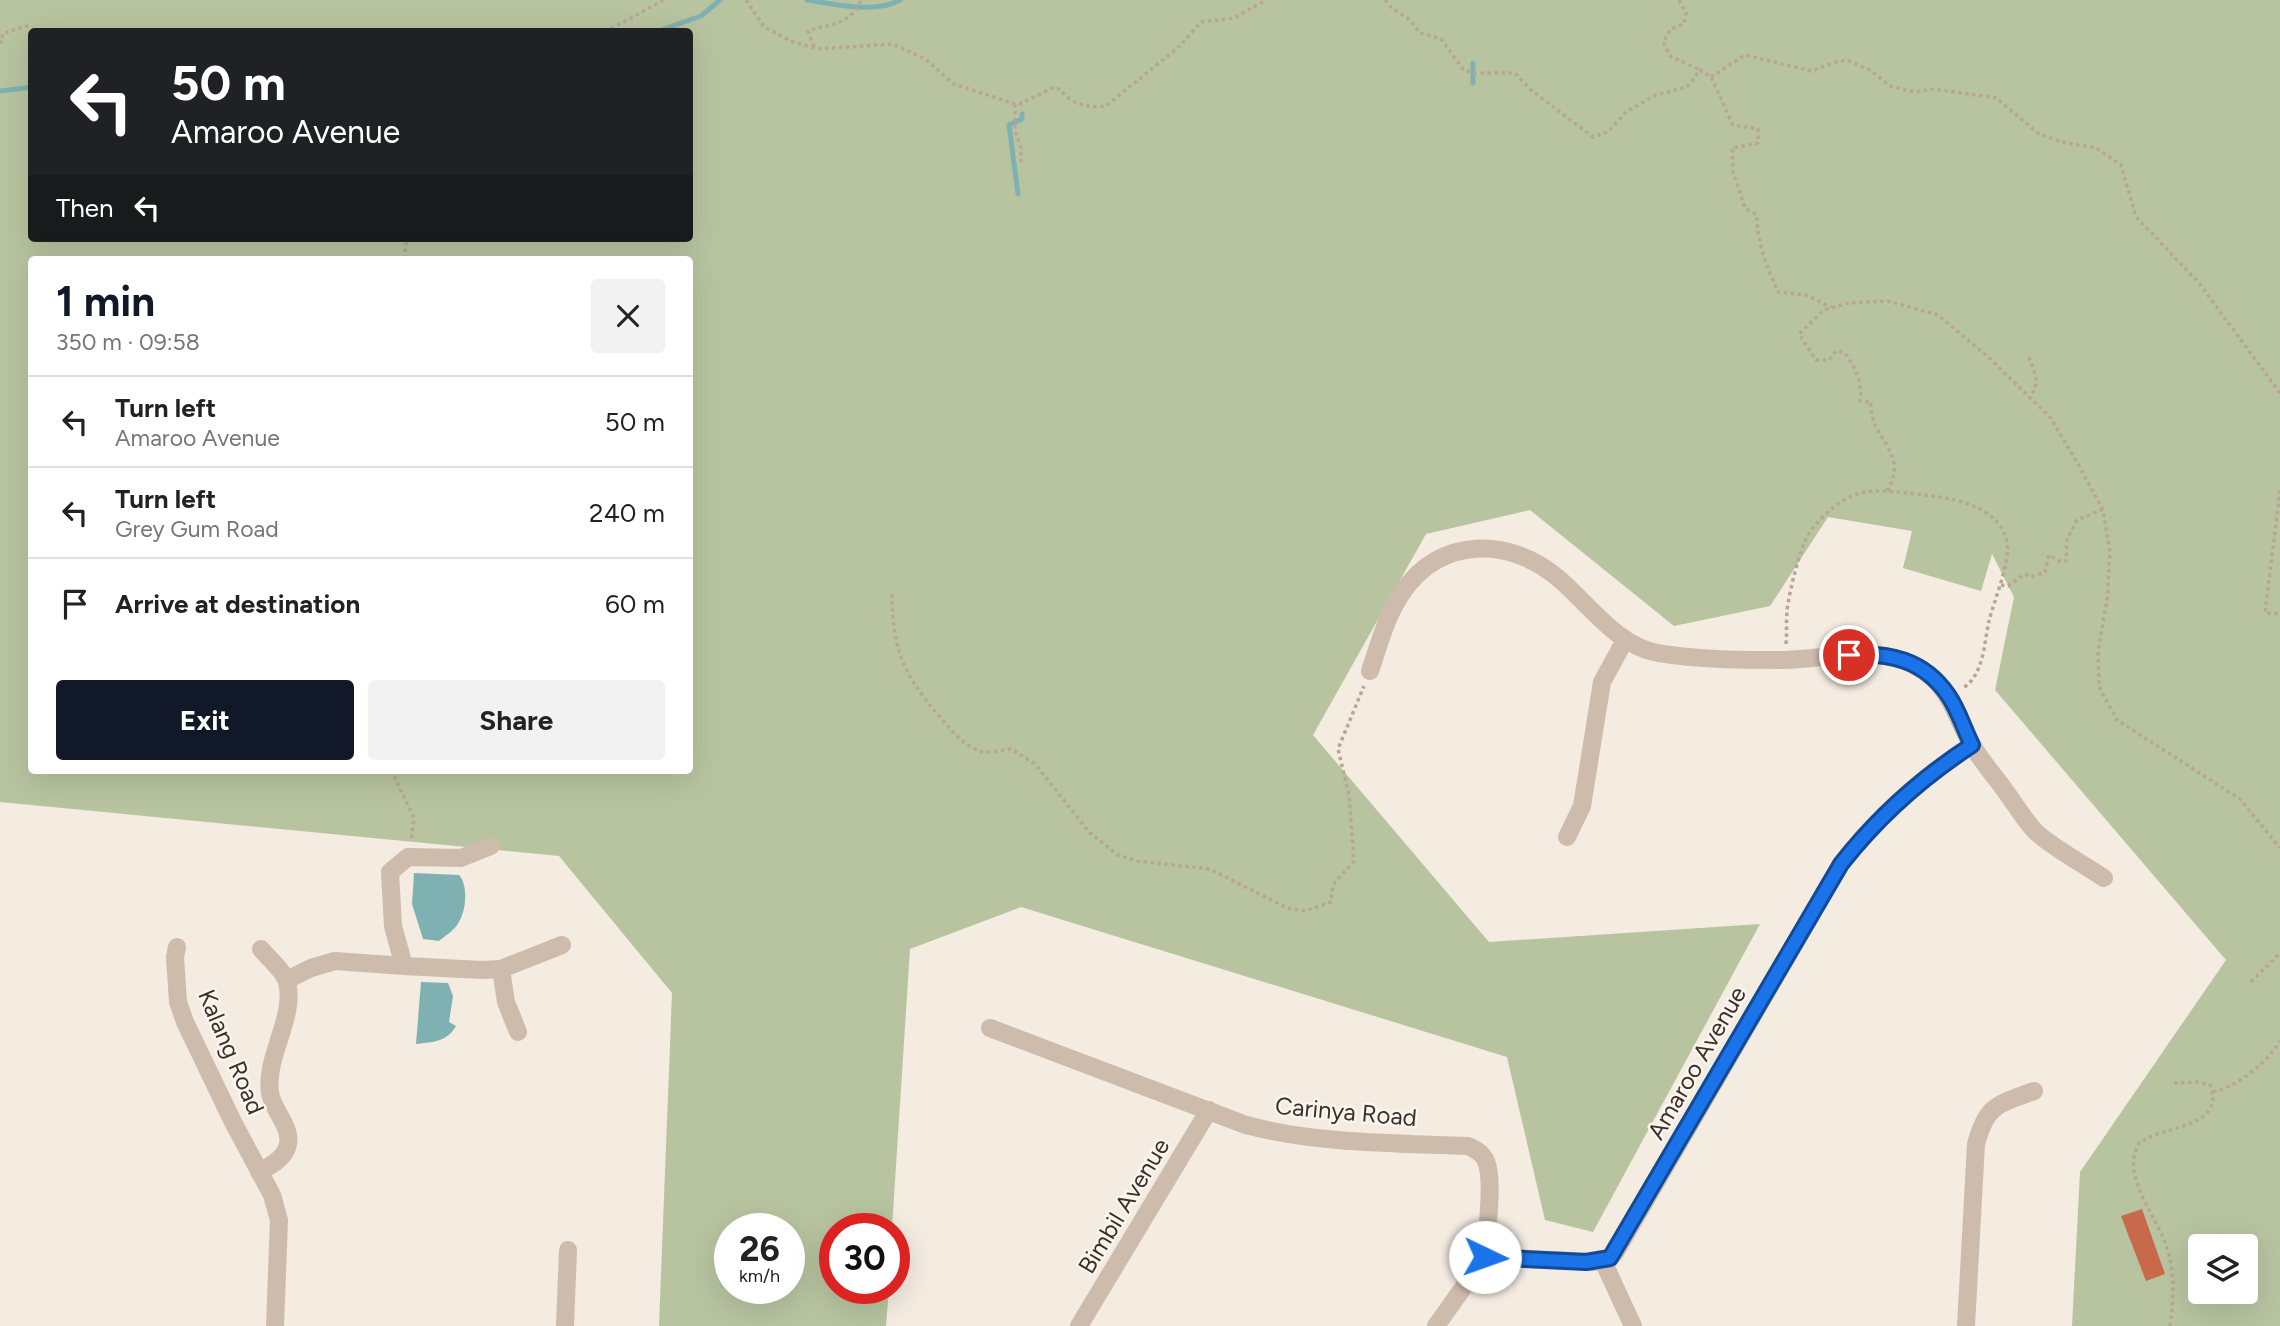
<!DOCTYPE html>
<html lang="en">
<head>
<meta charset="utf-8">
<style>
  :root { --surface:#fff; --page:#f2f2f2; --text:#222; --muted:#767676; --line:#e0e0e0; --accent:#111827 }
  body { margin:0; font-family:Figtree,sans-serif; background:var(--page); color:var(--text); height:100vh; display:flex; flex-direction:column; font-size:26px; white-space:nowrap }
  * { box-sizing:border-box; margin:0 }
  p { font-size:23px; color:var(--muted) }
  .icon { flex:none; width:38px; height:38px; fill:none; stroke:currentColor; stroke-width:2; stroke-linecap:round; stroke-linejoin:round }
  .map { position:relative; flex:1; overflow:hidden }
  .drawer { position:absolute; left:28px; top:256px; width:665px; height:518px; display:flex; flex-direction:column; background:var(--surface); border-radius:7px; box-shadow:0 7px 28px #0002 }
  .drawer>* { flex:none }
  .top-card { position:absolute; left:28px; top:28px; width:665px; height:214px; border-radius:7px; box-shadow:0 7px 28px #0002; background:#202124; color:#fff; overflow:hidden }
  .controls { position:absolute; left:2188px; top:1234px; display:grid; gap:14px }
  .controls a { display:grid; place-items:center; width:70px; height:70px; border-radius:7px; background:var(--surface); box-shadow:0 7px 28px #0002; font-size:35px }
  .speed { position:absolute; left:714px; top:1213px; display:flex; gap:14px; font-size:35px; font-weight:700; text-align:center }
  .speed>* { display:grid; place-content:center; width:91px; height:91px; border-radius:50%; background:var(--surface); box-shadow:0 7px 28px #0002; line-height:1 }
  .speed small { font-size:18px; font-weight:400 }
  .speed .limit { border:10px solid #d22; background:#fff; color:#111 }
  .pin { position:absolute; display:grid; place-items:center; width:60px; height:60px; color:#fff; margin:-30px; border:4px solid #fff; border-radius:50%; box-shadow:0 2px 7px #0007 }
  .me { position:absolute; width:77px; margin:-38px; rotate:93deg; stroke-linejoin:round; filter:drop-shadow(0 0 5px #0008) }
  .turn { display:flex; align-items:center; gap:24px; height:147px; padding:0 28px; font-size:32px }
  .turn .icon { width:91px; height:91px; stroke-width:2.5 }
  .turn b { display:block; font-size:49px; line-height:60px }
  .then { display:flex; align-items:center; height:66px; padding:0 28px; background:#0003; gap:14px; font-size:26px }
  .round { display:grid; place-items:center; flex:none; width:74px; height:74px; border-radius:7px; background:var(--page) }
  .headline { display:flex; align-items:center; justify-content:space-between; height:119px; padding:0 28px }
  h1 { font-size:42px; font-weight:700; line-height:52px; color:var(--accent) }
  .action { display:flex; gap:14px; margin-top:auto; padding:14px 28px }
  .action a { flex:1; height:80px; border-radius:7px; background:var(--accent); color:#fff; font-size:28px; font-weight:700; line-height:80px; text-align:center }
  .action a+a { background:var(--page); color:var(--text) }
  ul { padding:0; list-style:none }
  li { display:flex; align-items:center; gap:21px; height:91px; padding:0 28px; border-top:2px solid var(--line) }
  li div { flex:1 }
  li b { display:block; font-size:26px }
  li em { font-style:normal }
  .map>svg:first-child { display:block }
  .green { fill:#b8c4a0; fill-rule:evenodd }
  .water { fill:#7fb0b2 }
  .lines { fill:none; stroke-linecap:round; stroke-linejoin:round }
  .stream { stroke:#7fb0b2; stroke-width:5 }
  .building { fill:#c8694b }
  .path { stroke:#b9a596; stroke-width:3.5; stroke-dasharray:3.5 3.5; stroke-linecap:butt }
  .minor { stroke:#cdbbac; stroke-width:18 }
  .route-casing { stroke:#114b97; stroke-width:18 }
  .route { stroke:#1a73e8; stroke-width:12 }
  .labels { text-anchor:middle; stroke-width:5; stroke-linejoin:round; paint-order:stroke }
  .street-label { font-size:24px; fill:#3b302b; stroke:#fbf5ee }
</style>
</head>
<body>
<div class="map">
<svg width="2280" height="1326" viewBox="0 0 2280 1326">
  <rect width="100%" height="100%" fill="#f4ebe1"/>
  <path class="green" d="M 0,0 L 2280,0 L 2280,1326 L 2072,1326 L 2080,1172 L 2226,960 L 1995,690 L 2014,597 L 1992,554 L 1981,591 L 1903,568 L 1912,531 L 1828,517 L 1770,606 L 1674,626 L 1530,510 L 1426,534 L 1313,735 L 1489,942 L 1760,924 L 1593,1232 L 1545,1220 L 1507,1057 L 1021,907 L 910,949 L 892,1228 L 835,1228 L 835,1288 L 889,1288 L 886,1326 L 659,1326 L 672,993 L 559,856 L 0,802 ZM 32,32 L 690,32 L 690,238 L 32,238 ZM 32,259 L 690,259 L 690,770 L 32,770 ZM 730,1228 L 789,1228 L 789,1288 L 730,1288 ZM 2200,1246 L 2245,1246 L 2245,1292 L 2200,1292 Z"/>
  <path class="water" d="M 414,873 L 459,875 C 469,886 466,913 457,925 C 453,931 445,936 439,941 L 423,939 L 412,904 Z
    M 421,982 L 448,983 L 453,996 L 449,1022 L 456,1026 C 447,1042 433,1042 416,1044 Z"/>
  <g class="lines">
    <path class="stream" d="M 807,0 C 834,4 875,14 900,0
      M 656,32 L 701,16 L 720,0
      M 1473,83 L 1473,63
      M 0,91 L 32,87
      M 1018,194 L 1009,125 L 1022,119 L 1022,114"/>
  </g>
  <path class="building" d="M 2142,1209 L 2165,1274 L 2146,1281 L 2121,1216 Z"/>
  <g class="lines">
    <path class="path" d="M 746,0 L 764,27 L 791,41 L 817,49 L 893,44 L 925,59 L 954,84 L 1015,104 L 1020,104 L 1054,87 C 1061,89 1062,92 1067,97 C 1078,106 1093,108 1106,106 L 1180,46 L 1201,22 L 1234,18 L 1266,0
      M 1385,0 L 1391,7 L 1411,21 L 1420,33 L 1441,39 L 1463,69 L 1472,73 L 1515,73 L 1531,90 L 1593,137 L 1608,132 L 1627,111 L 1656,95 L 1687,87 L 1700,70 L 1711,77 L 1733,125 L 1758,129 L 1758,143 L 1732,148 L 1733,172 L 1745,208 L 1757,215 C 1756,241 1768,269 1778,292 L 1806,295 L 1831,307
      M 1679,0 L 1686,13 L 1684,24 L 1671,29 L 1663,42 L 1670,56 L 1700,70
      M 605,32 L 664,0
      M 0,43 L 3,41 L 2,34 L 26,26 L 40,32
      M 814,47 L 808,31 C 831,23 850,26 861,0
      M 1711,77 L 1745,55 L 1811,71 L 1839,61 L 1849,61 L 1870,70 L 1890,86 L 1915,92 L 1934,89 L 1996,98 L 2039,134 L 2062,142 L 2096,148 L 2121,165 L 2136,217 L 2199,283 L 2280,393
      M 1015,104 L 1015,131 L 1021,148 L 1021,165
      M 404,259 L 407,238
      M 2029,357 C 2034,372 2041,383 2030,397
      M 2280,490 L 2265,613 L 2280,614
      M 1887,491 C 1911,451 1868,439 1871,402 L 1860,401 C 1863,384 1855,366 1844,352 L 1836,351 L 1829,360 L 1816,360 L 1799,334 L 1824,310 L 1848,303 L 1888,301 L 1938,315 L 1987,356 L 2050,417 L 2078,464 L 2103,510 L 2110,552 L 2107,600 L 2098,652 L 2099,687 L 2117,720 L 2240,799 L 2280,848
      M 2001,585 L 2008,586 L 2025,574 L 2031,577 L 2045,572 L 2049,555 L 2061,562 L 2066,561 L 2067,539 L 2077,520 L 2102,510
      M 892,594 C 893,651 902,672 939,716 C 950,729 962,744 979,751 C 988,754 1002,750 1011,749 L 1035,764 L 1089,832 L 1118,855 L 1137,861 L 1210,869 L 1287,908 L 1305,911 L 1331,902 L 1333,885 L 1354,861 L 1349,795 L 1338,749 L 1364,686
      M 1786,644 C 1787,633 1786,623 1787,612 C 1788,596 1800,548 1808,535 C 1818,519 1839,500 1857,494 C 1876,488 1895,492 1915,494 C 1947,498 1993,501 2006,538 C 2013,557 1994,600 1989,621 C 1984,643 1984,675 1963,688
      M 391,770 L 414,818 L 411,841
      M 2251,982 L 2280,953
      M 2213,1092 C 2238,1086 2267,1063 2280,1041
      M 2170,1326 C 2174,1299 2175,1271 2166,1245 C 2157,1219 2130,1186 2134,1158 C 2134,1153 2138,1147 2139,1143 C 2146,1139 2153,1135 2161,1133 C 2183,1125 2224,1120 2210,1085 L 2197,1082 L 2173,1083"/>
    <path class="minor" d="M 1370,671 C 1379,645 1386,616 1402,593 C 1439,536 1510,537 1558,578 C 1589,604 1617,646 1658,653 C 1699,660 1743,660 1785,660 C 1830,659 1877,643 1919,668 C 1951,687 1954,715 1972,745 C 1981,761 1995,776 2006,792 C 2015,804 2024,819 2034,830 C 2048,845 2085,865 2104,878
      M 1567,837 L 1582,806 L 1602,682 L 1625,640
      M 177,947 L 175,957 L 178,1002 L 185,1022 L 233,1122 L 272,1195 L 279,1220 L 275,1326
      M 404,966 L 393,926 L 390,872 L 408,857 L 461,858 L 491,846
      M 501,969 L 506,1002 L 518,1032
      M 287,980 L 311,968 L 335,961 L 404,966 L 482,970 L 501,969 L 562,945
      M 990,1028 L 1246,1125 C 1318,1144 1394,1143 1468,1146 C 1475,1149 1481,1152 1485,1159 C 1495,1177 1486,1235 1485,1257
      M 259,1172 C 270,1166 282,1160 287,1148 C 294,1128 273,1112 270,1093 C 265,1055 296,1018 287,982 C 284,971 268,958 261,949
      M 1603,1261 L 1633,1326
      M 565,1326 L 568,1250
      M 1079,1326 L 1209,1110
      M 1436,1326 L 1485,1257 L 1594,1262 L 1610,1258 L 1615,1253 L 1841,864 C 1877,818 1922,777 1972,745
      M 1966,1326 L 1976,1144 C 1987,1104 1997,1105 2034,1091"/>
  </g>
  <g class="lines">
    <g class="route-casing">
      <path id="route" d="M 1485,1257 L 1586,1262 L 1610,1258 L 1841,864 C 1877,818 1923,777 1972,745 C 1964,729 1958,709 1948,695 C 1924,660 1889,652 1849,655"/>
    </g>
    <use href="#route" class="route"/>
  </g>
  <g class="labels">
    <g class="street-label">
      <text transform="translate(231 1052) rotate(67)" y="8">Kalang Road</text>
      <text transform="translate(1697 1063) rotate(-60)" y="8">Amaroo Avenue</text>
      <text transform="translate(1346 1112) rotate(5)" y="8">Carinya Road</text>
      <text transform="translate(1124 1206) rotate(-59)" y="8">Bimbil Avenue</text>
    </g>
  </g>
</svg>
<div class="controls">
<a><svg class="icon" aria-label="layers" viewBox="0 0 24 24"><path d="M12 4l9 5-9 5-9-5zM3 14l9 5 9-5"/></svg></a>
</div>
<div class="speed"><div>26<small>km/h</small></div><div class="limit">30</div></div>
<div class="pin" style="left:1849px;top:655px;background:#d93025"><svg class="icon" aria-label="arrive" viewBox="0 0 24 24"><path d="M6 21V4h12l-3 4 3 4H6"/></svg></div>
<svg class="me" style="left:1485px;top:1257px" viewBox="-20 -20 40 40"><circle r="19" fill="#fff"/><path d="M0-13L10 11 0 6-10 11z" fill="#1a73e8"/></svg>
<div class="top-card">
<div class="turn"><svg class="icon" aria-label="left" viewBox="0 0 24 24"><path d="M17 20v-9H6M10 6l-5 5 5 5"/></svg><div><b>50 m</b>Amaroo Avenue</div></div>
<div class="then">Then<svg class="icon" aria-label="left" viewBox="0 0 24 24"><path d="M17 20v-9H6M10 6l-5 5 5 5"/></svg></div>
</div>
<section class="drawer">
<div class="headline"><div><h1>1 min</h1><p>350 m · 09:58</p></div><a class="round"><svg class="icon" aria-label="close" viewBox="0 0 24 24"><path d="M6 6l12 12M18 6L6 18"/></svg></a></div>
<ul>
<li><svg class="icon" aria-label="left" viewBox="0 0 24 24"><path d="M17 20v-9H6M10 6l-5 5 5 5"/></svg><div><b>Turn left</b><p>Amaroo Avenue</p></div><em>50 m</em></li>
<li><svg class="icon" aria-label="left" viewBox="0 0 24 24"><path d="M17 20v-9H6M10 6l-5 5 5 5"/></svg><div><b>Turn left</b><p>Grey Gum Road</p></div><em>240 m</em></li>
<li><svg class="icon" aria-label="arrive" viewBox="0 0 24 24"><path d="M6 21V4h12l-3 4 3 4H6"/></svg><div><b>Arrive at destination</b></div><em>60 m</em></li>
</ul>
<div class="action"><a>Exit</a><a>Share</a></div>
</section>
</div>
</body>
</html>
